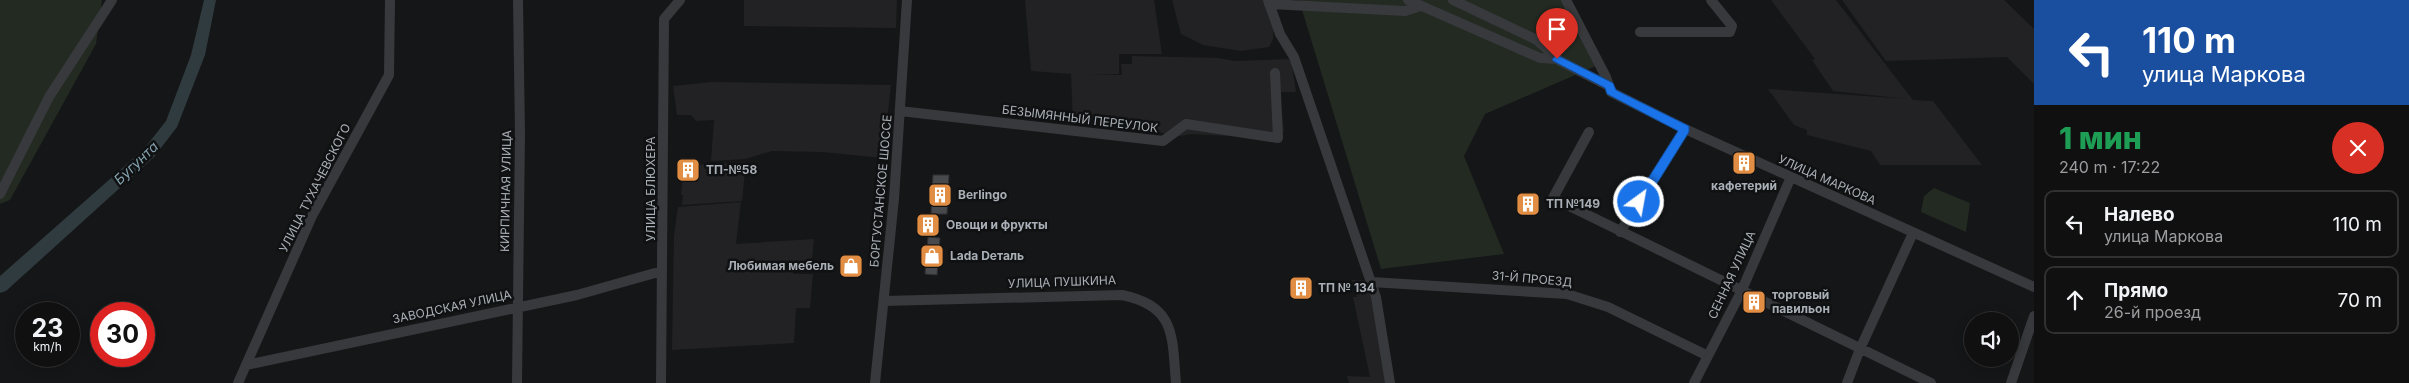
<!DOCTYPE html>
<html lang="ru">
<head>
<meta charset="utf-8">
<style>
  :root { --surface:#101011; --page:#1e1e1f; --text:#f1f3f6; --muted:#9c9d9f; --line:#303031 }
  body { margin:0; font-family:Inter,sans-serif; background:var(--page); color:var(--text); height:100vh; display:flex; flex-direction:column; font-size:19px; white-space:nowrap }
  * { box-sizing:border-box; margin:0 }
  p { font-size:16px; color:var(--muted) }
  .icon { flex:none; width:28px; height:28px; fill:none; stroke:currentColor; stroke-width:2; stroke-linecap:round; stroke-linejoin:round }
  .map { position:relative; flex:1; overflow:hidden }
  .details { display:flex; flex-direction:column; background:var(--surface); width:375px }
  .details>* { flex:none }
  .hud { background:#1a4fa0; color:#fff; overflow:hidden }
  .buttons { position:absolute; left:1964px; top:312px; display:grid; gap:10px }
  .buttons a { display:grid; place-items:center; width:55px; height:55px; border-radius:50%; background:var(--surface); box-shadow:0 2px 12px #0003,0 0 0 1px var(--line); font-size:25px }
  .speed { position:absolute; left:15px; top:302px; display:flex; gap:10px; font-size:25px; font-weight:700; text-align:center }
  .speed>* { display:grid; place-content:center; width:65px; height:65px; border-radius:50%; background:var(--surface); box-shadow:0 2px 12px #0003,0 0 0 1px var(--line); line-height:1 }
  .speed small { font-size:12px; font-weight:400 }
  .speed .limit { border:8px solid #d22; background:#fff; color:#111 }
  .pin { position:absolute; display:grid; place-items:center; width:42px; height:42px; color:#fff; margin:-51px -21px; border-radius:50% 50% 50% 0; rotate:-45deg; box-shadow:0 0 5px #0007 }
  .pin .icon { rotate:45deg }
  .me { position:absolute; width:55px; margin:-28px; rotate:32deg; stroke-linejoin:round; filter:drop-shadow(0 0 4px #0008) }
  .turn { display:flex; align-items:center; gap:18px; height:105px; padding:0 25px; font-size:22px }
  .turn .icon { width:65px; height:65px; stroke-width:2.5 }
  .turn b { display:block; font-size:35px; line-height:42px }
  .round { display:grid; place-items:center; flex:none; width:52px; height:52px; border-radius:26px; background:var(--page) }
  .head { display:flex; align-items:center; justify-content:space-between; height:85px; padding:0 25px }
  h1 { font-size:30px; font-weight:800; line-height:38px; color:#1e9e55 }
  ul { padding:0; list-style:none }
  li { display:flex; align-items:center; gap:15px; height:68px; margin:0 10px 8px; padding:0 15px; border:2px solid var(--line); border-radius:10px }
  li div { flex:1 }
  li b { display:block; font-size:19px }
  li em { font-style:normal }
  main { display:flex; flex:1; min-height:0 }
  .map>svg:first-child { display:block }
  .built { fill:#222224 }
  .green { fill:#222a22 }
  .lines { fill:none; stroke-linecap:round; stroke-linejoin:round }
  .river { fill:#303b3f; fill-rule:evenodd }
  .building { fill:#47494c; stroke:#303033 }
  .minor { stroke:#37393c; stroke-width:10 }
  .route { fill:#1a73e8; stroke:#114b97 }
  .labels { text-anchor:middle; stroke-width:5; stroke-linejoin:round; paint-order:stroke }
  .street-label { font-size:12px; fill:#a9afb6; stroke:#101112 }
  .poi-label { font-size:12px; font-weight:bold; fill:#a9afb6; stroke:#101112; text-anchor:start }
  .water-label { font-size:14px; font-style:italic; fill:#83a2ae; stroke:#101112 }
</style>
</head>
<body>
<main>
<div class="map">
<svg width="2034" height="383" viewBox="0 0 2034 383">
  <rect width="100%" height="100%" fill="#151617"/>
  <path class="built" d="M 744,0 L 897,0 L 896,28 L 744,26 Z
    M 1025,0 L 1154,0 L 1162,54 L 1119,54 L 1119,74 L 1090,75 L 1122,75 L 1121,64 L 1132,64 L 1132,56 L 1219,58 L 1235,61 L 1291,59 L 1296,92 L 1280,92 L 1284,132 L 1267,138 L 1191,134 L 1174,137 L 1160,132 L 1150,132 L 1149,129 L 1073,123 L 1071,74 L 1031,71 Z
    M 1172,0 L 1264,0 L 1273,24 L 1273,39 L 1269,47 L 1241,51 L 1203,45 L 1181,34 Z
    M 1771,0 L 1836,0 L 1913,100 L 1933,101 L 1982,165 L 1880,165 L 1871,151 L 1807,135 L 1807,130 L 1794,125 L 1768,89 L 1907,99 L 1833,91 L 1812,60 L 1815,59 Z
    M 1842,0 L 2004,0 L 2034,29 L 2034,84 L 2007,57 L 1886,61 Z
    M 712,82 L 891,85 L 883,158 L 822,152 L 772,151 L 745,159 L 711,161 L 714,120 L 696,121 L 691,115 L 677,115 L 673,86 Z
    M 746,162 L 742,201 L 682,205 L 683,195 L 681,195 L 683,175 L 694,174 L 695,165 Z
    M 741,202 L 736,244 L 814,239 L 812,260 L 793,262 L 793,274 L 813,274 L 810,308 L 796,308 L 794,343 L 672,350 L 674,236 L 678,207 Z
    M 1352,280 L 1367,280 L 1374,298 L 1388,383 L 1349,383 L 1347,376 L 1370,377 L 1353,297 L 1357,297 Z"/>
  <path class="green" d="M 0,0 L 102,0 L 96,44 L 10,200 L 0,204 Z
    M 1299,0 L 1563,0 L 1596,66 L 1485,114 L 1464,156 L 1504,254 L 1381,269 Z
    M 1934,188 L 1970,203 L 1966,232 L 1921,212 L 1924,196 Z"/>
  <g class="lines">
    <path class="river" d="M 204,0 L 216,0 L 205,55 L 177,127 L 154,157 L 6,291 L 0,293 L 0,276 L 144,149 L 166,121 L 191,55 Z"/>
  </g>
  <path class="building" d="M 933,175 L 949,175 L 947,214 L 931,214 Z
    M 922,215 L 934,215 L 933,236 L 921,236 Z
    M 928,237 L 940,238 L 937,275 L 925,274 Z"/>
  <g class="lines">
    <path class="minor" d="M 1268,0 L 1280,34 L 1294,57 L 1376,297 L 1390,383
      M 1408,0 L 1540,58 L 1557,59
      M 1453,0 L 1537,40 L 1560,61 L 1609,86
      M 1566,0 L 1606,77 L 1611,92 L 1685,129 L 2034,287
      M 1269,4 L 1405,11 L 1421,6
      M 1640,32 L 1730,32 L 1732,26 L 1711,0
      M 900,111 L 1163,141 L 1186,124 L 1278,138 L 1275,73
      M 1589,132 L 1553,198 L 1931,383
      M 0,194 L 49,97 L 112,0
      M 1620,232 L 1685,129
      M 1371,282 L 1567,294 L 1608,307 L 1708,356
      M 884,301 L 1122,295 C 1176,306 1172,336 1176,383
      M 246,365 L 577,295 L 662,271
      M 238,383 L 312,216 L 389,75 L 390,0
      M 517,383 L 520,134 L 518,0
      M 661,383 L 664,19 L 680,0
      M 875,383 L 894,199 L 907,0
      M 1694,383 L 1741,292 L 1791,177
      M 1847,383 L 1860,349 L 1913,233
      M 2011,383 L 2034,316"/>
  </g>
  <path class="route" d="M 1557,55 L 1613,83 L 1616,90 L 1689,126 L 1689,132 L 1643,206 L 1635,206 L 1633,202 L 1678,131 L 1607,94 L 1605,88 L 1553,61 L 1552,59 Z"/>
  <defs>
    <g id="building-square" transform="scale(1.25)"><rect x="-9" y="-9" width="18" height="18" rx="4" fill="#e18d43" stroke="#101112"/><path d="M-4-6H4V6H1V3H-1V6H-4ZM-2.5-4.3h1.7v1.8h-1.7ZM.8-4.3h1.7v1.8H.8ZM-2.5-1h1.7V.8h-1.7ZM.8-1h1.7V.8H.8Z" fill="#fff"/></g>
    <g id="shop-square" transform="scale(1.25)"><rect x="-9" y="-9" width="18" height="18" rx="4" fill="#e18d43" stroke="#101112"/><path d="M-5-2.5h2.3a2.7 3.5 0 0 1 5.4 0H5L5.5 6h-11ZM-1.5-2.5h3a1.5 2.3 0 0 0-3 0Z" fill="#fff"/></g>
  </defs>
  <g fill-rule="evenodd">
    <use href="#building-square" x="1744" y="163"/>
    <use href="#building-square" x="688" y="170"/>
    <use href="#building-square" x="940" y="195"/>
    <use href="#building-square" x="1528" y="204"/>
    <use href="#building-square" x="928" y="225"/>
    <use href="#shop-square" x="932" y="256"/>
    <use href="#shop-square" x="851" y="266"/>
    <use href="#building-square" x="1301" y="288"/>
    <use href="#building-square" x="1754" y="302"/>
  </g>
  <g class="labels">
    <g class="street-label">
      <text transform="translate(1080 119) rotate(7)" y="4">БЕЗЫМЯННЫЙ ПЕРЕУЛОК</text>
      <text transform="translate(1827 180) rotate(24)" y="4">УЛИЦА МАРКОВА</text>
      <text transform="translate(315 188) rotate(-63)" y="4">УЛИЦА ТУХАЧЕВСКОГО</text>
      <text transform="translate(651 189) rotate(-90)" y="4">УЛИЦА БЛЮХЕРА</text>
      <text transform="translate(506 191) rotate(-89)" y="4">КИРПИЧНАЯ УЛИЦА</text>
      <text transform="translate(881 191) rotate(-85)" y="4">БОРГУСТАНСКОЕ ШОССЕ</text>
      <text transform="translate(1732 275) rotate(-65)" y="4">СЕННАЯ УЛИЦА</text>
      <text transform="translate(1532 279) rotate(5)" y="4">31-Й ПРОЕЗД</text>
      <text transform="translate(1062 282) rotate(-2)" y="4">УЛИЦА ПУШКИНА</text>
      <text transform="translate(452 307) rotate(-12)" y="4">ЗАВОДСКАЯ УЛИЦА</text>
    </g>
    <g class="poi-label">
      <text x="706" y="174">ТП-№58</text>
      <text x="1744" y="190" text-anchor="middle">кафетерий</text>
      <text x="958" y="199">Berlingo</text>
      <text x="1546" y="208">ТП №149</text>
      <text x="946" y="229">Овощи и фрукты</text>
      <text x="950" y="260">Lada Dеталь</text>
      <text x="834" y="270" text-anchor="end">Любимая мебель</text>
      <text x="1318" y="292">ТП № 134</text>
      <text x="1772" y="299">торговый<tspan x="1772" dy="14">павильон</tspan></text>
    </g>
    <g class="water-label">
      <text transform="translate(136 163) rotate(-44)" y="5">Бугунта</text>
    </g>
  </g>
</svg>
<div class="buttons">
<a><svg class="icon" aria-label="sound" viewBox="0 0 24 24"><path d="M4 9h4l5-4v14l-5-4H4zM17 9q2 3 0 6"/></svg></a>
</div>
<div class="speed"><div>23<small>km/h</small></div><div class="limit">30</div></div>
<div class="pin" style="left:1557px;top:59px;background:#d93025"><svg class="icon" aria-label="arrive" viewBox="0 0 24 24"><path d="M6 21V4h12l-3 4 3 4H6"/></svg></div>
<svg class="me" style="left:1639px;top:202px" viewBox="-20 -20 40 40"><circle r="17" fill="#1a73e8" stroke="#fff" stroke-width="3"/><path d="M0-11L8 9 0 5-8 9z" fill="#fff"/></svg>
</div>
<section class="details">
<div class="hud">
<div class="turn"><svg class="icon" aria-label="left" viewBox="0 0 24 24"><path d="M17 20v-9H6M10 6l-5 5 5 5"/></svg><div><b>110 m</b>улица Маркова</div></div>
</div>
<div class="head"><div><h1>1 мин</h1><p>240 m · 17:22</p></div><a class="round" style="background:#d93025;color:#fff"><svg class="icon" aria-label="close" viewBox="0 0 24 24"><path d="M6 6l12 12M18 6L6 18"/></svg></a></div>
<ul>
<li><svg class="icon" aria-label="left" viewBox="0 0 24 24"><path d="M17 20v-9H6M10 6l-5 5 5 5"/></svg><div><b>Налево</b><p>улица Маркова</p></div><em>110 m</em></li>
<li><svg class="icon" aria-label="ahead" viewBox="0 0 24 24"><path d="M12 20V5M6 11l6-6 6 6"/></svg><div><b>Прямо</b><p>26-й проезд</p></div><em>70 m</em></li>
</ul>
</section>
</main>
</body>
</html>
